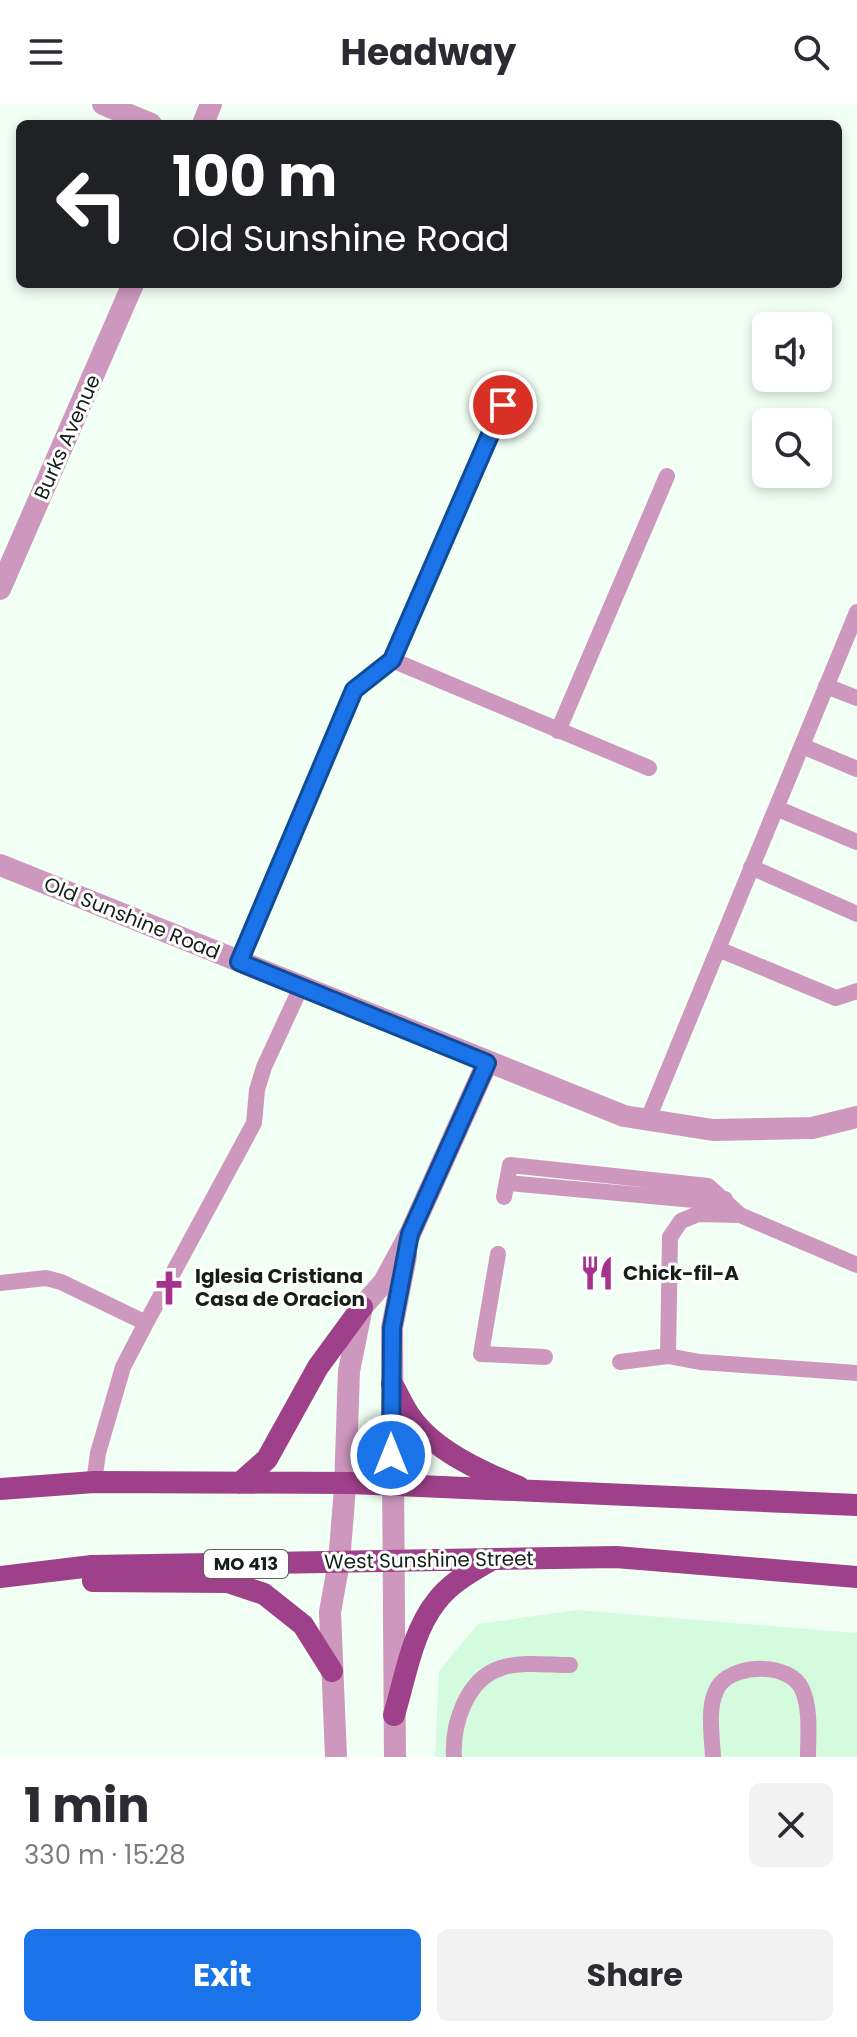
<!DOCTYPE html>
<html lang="en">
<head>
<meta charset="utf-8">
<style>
  :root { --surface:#fff; --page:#f2f2f3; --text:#2b2b33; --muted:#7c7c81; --accent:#1a73e8 }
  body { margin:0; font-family:Poppins,sans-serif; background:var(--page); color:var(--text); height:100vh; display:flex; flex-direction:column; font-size:30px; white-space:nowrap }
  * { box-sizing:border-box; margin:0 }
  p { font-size:26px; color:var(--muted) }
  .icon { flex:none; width:44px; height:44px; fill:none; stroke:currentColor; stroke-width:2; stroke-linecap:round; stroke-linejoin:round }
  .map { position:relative; height:1653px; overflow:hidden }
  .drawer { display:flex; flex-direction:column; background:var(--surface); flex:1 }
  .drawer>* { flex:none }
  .hud { position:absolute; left:16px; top:16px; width:826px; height:168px; border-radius:12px; box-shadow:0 4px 12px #0003; background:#202124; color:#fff; overflow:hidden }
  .fabs { position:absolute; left:752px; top:208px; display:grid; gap:16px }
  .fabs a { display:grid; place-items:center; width:80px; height:80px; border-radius:12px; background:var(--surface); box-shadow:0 4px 12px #0003; font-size:40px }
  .pin { position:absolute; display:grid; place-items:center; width:68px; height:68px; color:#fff; margin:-34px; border:4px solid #fff; border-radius:50%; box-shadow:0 2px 8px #0007 }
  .me { position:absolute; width:88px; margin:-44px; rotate:0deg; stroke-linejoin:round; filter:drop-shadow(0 0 6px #0008) }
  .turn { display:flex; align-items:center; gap:28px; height:168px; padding:0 24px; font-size:36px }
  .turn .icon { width:104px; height:104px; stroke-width:2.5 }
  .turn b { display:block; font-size:56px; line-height:68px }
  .round { display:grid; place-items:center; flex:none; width:84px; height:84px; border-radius:12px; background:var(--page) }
  .summary { display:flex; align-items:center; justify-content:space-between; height:136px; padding:0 24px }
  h1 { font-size:48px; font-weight:700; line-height:60px }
  .cta { display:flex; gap:16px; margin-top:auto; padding:16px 24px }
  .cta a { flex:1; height:92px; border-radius:12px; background:var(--accent); color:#fff; font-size:32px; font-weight:700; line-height:92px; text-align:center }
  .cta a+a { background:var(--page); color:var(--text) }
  header { display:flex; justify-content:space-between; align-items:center; height:104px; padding:0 24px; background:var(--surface); font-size:36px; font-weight:700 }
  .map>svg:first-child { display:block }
  .built { fill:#d4fbdd }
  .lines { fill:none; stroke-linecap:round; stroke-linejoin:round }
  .service { stroke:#ce98be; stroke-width:16 }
  .minor { stroke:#ce98be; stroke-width:22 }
  .tertiary { stroke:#ce98be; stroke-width:22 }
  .primary { stroke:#9f408a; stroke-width:22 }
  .route-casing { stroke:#114b97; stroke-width:20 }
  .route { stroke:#1a73e8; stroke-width:14 }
  .labels { text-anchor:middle; stroke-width:6; stroke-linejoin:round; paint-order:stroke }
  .shield { fill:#fff; stroke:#5a625d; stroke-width:2 }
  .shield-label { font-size:18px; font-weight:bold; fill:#141f17 }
  .street-label { font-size:20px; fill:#141f17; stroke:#fff }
  .poi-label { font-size:20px; font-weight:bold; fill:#141f17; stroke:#fff; text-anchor:start }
</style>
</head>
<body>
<header><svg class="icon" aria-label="menu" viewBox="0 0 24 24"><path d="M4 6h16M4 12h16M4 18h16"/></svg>Headway<svg class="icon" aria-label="search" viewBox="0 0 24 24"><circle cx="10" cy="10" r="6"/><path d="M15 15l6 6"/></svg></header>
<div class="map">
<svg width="857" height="1653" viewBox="0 0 857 1653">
  <rect width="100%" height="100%" fill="#f2fff5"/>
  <path class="built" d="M 576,1506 L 857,1529 L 857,1653 L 435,1653 L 439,1567 L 478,1520 Z"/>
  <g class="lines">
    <path class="service" d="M 857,508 L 718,845 L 836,894 L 857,887
      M 392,556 L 649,664
      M 826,582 L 857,594
      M 558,627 L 667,372
      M 802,642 L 857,665
      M 776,704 L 857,738
      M 751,763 L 857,810
      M 239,858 L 354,586 L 392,556 L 503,301
      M 648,1015 L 718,845
      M 507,1079 L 705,1097 L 725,1095
      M 504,1093 L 510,1061 L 708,1082 L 740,1111
      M 498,1150 L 481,1250 L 545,1253
      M 857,1161 L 740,1111 L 698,1110 L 681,1117 L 670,1133 L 668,1252 L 700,1258 L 857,1269
      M 0,1179 L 46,1174 L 61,1178 L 146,1219 L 123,1263 L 98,1349 L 94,1378
      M 146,1219 L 254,1019 L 257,986 L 264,963 L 301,883
      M 620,1258 L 668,1252
      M 454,1653 C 452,1621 466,1575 501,1564 C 522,1557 548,1561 570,1561
      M 713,1653 C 712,1631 706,1598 720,1580 C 738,1559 790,1559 802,1585 C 811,1605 808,1632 808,1653"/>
    <path class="minor" d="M 103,0 L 151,20
      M 203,20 L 211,0
      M 0,485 L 133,180
      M 0,761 L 624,1012 L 713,1026 L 812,1024 L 857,1013"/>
    <path class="tertiary" d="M 336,1653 L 330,1508 L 339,1458 L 345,1384 L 349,1267 L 362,1203 L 384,1178 L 410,1130 L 487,959
      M 395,1653 L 392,1224 L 406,1152"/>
    <path class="primary" d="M 392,1280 C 398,1290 403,1302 410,1312 C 433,1346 482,1368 519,1383
      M 240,1379 L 267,1355 L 318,1263 L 362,1203
      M 0,1385 L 94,1378 L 351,1379 L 857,1401
      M 0,1473 L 92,1462 L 616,1453 L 857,1473
      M 93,1477 L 228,1478 L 264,1490 L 303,1521 L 332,1567
      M 394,1611 C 405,1575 412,1528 436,1498 C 450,1479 471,1468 491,1456"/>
  </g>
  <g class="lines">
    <g class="route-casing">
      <path id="route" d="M 391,1351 L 392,1224 L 410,1130 L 487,959 L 239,858 L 354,586 L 392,556 L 503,301"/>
    </g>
    <use href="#route" class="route"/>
  </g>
  <defs>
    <g id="restaurant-bare" transform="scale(2.76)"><path d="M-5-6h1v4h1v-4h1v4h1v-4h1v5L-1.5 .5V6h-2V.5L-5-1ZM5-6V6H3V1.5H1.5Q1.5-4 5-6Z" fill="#a5328d" stroke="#fff" stroke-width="2.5" paint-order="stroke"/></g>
    <g id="church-bare" transform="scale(2.76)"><path d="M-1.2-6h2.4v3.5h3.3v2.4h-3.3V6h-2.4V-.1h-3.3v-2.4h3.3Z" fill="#a5328d" stroke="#fff" stroke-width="2.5" paint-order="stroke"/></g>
  </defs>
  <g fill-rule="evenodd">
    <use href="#restaurant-bare" x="597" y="1169"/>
    <use href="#church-bare" x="169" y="1184"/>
  </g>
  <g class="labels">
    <rect class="shield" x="204" y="1446" width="84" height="28" rx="6"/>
    <g class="shield-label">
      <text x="246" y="1466">MO 413</text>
    </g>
    <g class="street-label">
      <text transform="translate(67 333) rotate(-66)" y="7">Burks Avenue</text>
      <text transform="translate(132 814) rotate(22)" y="7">Old Sunshine Road</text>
      <text transform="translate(429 1456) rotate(-1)" y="7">West Sunshine Street</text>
    </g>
    <g class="poi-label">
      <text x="623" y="1176">Chick-fil-A</text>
      <text x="195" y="1179">Iglesia Cristiana<tspan x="195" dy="23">Casa de Oracion</tspan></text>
    </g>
  </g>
</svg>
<div class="fabs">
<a><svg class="icon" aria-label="sound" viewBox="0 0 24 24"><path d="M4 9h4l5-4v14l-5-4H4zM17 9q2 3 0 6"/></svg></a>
<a><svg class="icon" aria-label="search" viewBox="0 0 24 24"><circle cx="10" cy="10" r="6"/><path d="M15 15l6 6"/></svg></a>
</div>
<div class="pin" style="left:503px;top:301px;background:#d93025"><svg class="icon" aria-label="arrive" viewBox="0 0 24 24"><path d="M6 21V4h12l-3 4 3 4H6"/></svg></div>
<svg class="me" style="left:391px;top:1351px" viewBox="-20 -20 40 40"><circle r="17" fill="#1a73e8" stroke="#fff" stroke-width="3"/><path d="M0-11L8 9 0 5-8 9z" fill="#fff"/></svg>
<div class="hud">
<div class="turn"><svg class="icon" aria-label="left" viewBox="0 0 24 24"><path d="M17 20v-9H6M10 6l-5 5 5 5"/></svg><div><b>100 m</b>Old Sunshine Road</div></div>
</div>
</div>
<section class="drawer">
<div class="summary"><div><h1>1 min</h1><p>330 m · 15:28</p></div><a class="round"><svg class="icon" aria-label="close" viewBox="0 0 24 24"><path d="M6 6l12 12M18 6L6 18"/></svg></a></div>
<div class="cta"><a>Exit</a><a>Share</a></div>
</section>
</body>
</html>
